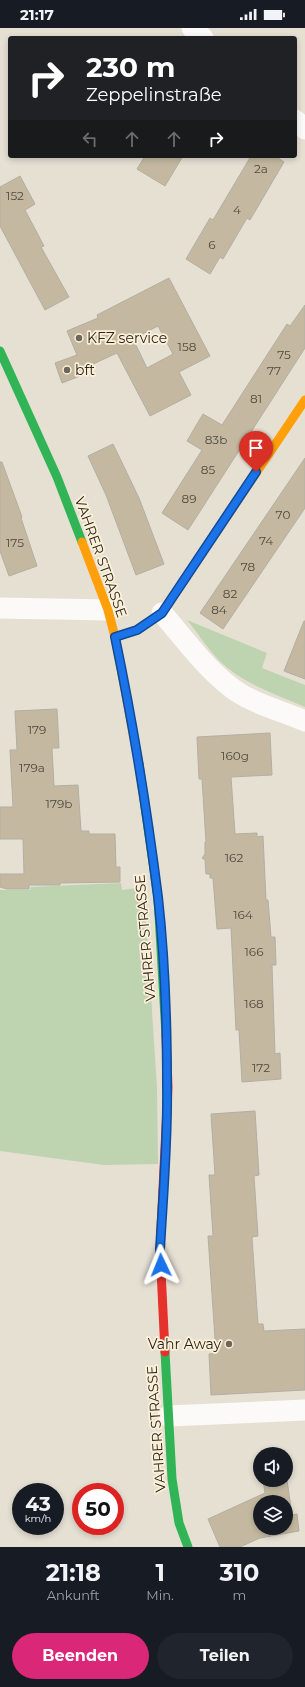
<!DOCTYPE html>
<html lang="de">
<head>
<meta charset="utf-8">
<style>
  :root { --surface:#171b24; --page:#20242c; --text:#f1f3f6; --muted:#9ea1a6; --accent:#db2777 }
  body { margin:0; font-family:Montserrat,sans-serif; background:var(--page); color:var(--text); height:100vh; display:flex; flex-direction:column; font-size:15px; white-space:nowrap }
  * { box-sizing:border-box; margin:0 }
  p { font-size:13px; color:var(--muted) }
  .icon { flex:none; width:22px; height:22px; fill:none; stroke:currentColor; stroke-width:2; stroke-linecap:round; stroke-linejoin:round }
  .map { position:relative; height:1519px; overflow:hidden }
  .side { display:flex; flex-direction:column; background:var(--surface); flex:1 }
  .side>* { flex:none }
  .hud { position:absolute; left:8px; top:8px; width:289px; height:122px; border-radius:4px; box-shadow:0 2px 6px #0003; background:#202124; color:#fff; overflow:hidden }
  .tools { position:absolute; left:253px; top:1419px; display:grid; gap:8px }
  .tools a { display:grid; place-items:center; width:40px; height:40px; border-radius:50%; background:var(--surface); box-shadow:0 2px 6px #0003; font-size:20px }
  .speed { position:absolute; left:12px; top:1455px; display:flex; gap:8px; font-size:20px; font-weight:700; text-align:center }
  .speed>* { display:grid; place-content:center; width:52px; height:52px; border-radius:50%; background:var(--surface); box-shadow:0 2px 6px #0003; line-height:1 }
  .speed small { font-size:10px; font-weight:400 }
  .speed .limit { border:6px solid #d22; background:#fff; color:#111 }
  .pin { position:absolute; display:grid; place-items:center; width:34px; height:34px; color:#fff; margin:-41px -17px; border-radius:50% 50% 50% 0; rotate:-45deg; box-shadow:0 0 4px #0007 }
  .pin .icon { rotate:45deg }
  .me { position:absolute; width:44px; margin:-22px; rotate:358deg; stroke-linejoin:round; filter:drop-shadow(0 0 3px #0008) }
  .turn { display:flex; align-items:center; gap:14px; height:84px; padding:0 12px; font-size:18px }
  .turn .icon { width:52px; height:52px; stroke-width:2.5 }
  .turn b { display:block; font-size:28px; line-height:34px }
  .lanes { display:flex; align-items:center; height:38px; padding:0 12px; background:#0003; justify-content:center; gap:20px; direction:ltr }
  .lanes .off { opacity:.35 }
  .eta { display:flex; justify-content:space-evenly; align-items:center; height:68px; text-align:center }
  .eta b { font-size:24px; font-weight:700; line-height:28px }
  .primary-button { display:flex; gap:8px; margin-top:auto; padding:8px 12px }
  .primary-button a { flex:1; height:46px; border-radius:24px; background:var(--accent); color:#fff; font-size:16px; font-weight:700; line-height:46px; text-align:center }
  .primary-button a+a { background:var(--page); color:var(--text) }
  .status { display:flex; justify-content:space-between; align-items:center; height:28px; padding:0 20px; background:var(--surface); direction:ltr }
  .status svg { height:11px; fill:currentColor }
  .map>svg:first-child { display:block }
  .green { fill:#bed3b0 }
  .building { fill:#c4b9a0; stroke:#b3aea4; fill-rule:evenodd }
  .lines { fill:none; stroke-linecap:round; stroke-linejoin:round }
  .street { stroke:#fbfaf8; stroke-width:21 }
  .fast { stroke:#30b455; stroke-width:9 }
  .slow { stroke:#ff9f0a; stroke-width:9 }
  .jam { stroke:#e5322d; stroke-width:9 }
  .route-casing { stroke:#114b97; stroke-width:10 }
  .route { stroke:#1a73e8; stroke-width:7 }
  .poi-dot { fill:#6c665c; stroke:#fcf0d8; stroke-width:1.5 }
  .labels { text-anchor:middle; stroke-width:3.5; stroke-linejoin:round; paint-order:stroke }
  .number-label { font-size:12px; fill:#504a3d }
  .poi-label { font-size:14px; fill:#2a251c; stroke:#fcf0d8; text-anchor:start }
  .street-label { font-size:14px; fill:#2a251c; stroke:#fcf0d8 }
</style>
</head>
<body>
<div class="status"><b>21:17</b><svg viewBox="0 0 49 12"><path d="M0 12V9h3v3zM5 12V6h3v6zM10 12V3h3v9zM15 12V0h3v12zM26 1h20v11H26zM47 4h2v5h-2z"/></svg></div>
<div class="map">
<svg width="305" height="1519" viewBox="0 0 305 1519">
  <rect width="100%" height="100%" fill="#e6e0d3"/>
  <path class="green" d="M 187,592 L 267,625 L 262,640 L 305,657 L 305,679 C 275,666 238,654 216,629 C 205,617 197,604 187,592 Z
    M 121,855 L 122,862 L 144,859 L 157,1060 L 158,1136 L 104,1137 L 0,1123 L 0,862 L 30,862 L 31,859 Z"/>
  <path class="building" d="M 145,128 L 183,128 L 165,158 L 137,141 Z
    M 251,128 L 275,128 L 284,134 L 250,192 L 247,190 L 223,231 L 220,229 L 210,246 L 186,231 L 210,190 L 213,192 Z
    M 20,148 L 35,176 L 25,182 L 44,218 L 41,219 L 69,269 L 45,282 L 0,198 L 0,159 Z
    M 169,250 L 210,328 L 179,344 L 191,367 L 150,388 L 117,325 L 78,343 L 80,348 L 62,355 L 55,335 L 77,327 L 67,303 L 98,290 L 97,287 ZM 158,298 L 173,326 L 147,340 L 133,311 Z
    M 305,277 L 305,320 L 188,502 L 162,485 L 202,422 L 187,413 L 203,386 L 222,397 L 287,296 L 290,298 Z
    M 113,416 L 139,470 L 164,536 L 136,547 L 106,467 L 88,428 Z
    M 305,430 L 305,480 L 223,601 L 200,585 Z
    M 0,434 L 2,434 L 22,489 L 21,490 L 37,538 L 9,548 L 0,523 Z
    M 304,593 L 305,593 L 305,651 L 284,643 Z
    M 57,681 L 59,720 L 52,720 L 54,758 L 78,757 L 81,803 L 89,803 L 89,806 L 115,806 L 116,839 L 120,839 L 120,854 L 60,855 L 60,857 L 29,857 L 29,861 L 7,861 L 0,859 L 0,846 L 24,846 L 23,811 L 0,811 L 0,779 L 13,779 L 10,722 L 17,722 L 15,683 Z
    M 270,705 L 272,747 L 231,749 L 235,806 L 257,805 L 257,809 L 263,808 L 266,872 L 268,872 L 271,909 L 275,909 L 276,937 L 272,937 L 275,1026 L 280,1025 L 281,1051 L 242,1054 L 239,1002 L 236,1002 L 231,900 L 217,901 L 213,850 L 210,850 L 210,846 L 206,846 L 205,832 L 202,830 L 205,826 L 205,814 L 206,814 L 202,751 L 199,751 L 197,709 Z
    M 255,1083 L 259,1147 L 254,1148 L 258,1208 L 252,1209 L 258,1296 L 263,1296 L 264,1303 L 305,1301 L 305,1362 L 211,1367 L 209,1326 L 216,1325 L 208,1208 L 213,1208 L 209,1147 L 215,1147 L 211,1086 Z
    M 263,1452 L 287,1452 L 292,1487 L 297,1486 L 299,1503 L 260,1510 L 240,1519 L 220,1519 L 208,1491 L 265,1465 ZM 260,1474 L 286,1474 L 286,1500 L 260,1500 Z"/>
  <g class="lines">
    <path class="street" d="M 192,0 L 203,10
      M 295,92 L 305,101
      M 0,580 L 108,582
      M 162,585 C 183,609 203,637 228,657 C 249,675 280,682 305,693
      M 168,1388 L 305,1382"/>
    <path class="fast" d="M 0,323 L 57,449 L 82,514
      M 139,736 L 158,870 L 166,1007
      M 165,1324 L 172,1451 L 179,1495 L 188,1519"/>
    <path class="slow" d="M 82,514 L 108,582 L 115,609 L 139,736
      M 115,609 L 137,602 L 162,585 L 305,372"/>
    <path class="jam" d="M 165,1324 L 160,1222 L 168,1059 L 166,1007"/>
  </g>
  <g class="lines">
    <g class="route-casing">
      <path id="route" d="M 161,1237 L 160,1222 C 163,1168 168,1111 167,1058 C 167,995 165,931 158,869 C 147,782 133,695 115,609 L 137,602 L 162,585 L 256,444"/>
    </g>
    <use href="#route" class="route"/>
  </g>
  <g class="poi-dot">
    <circle cx="79" cy="310" r="4"/>
    <circle cx="67" cy="342" r="4"/>
    <circle cx="229" cy="1316" r="4"/>
  </g>
  <g class="labels">
    <g class="number-label">
      <text x="261" y="145">2a</text>
      <text x="15" y="172">152</text>
      <text x="237" y="186">4</text>
      <text x="212" y="221">6</text>
      <text x="187" y="323">158</text>
      <text x="284" y="331">75</text>
      <text x="274" y="347">77</text>
      <text x="256" y="375">81</text>
      <text x="216" y="416">83b</text>
      <text x="208" y="446">85</text>
      <text x="189" y="475">89</text>
      <text x="283" y="491">70</text>
      <text x="266" y="517">74</text>
      <text x="15" y="519">175</text>
      <text x="248" y="543">78</text>
      <text x="230" y="570">82</text>
      <text x="219" y="586">84</text>
      <text x="37" y="706">179</text>
      <text x="235" y="732">160g</text>
      <text x="32" y="744">179a</text>
      <text x="59" y="780">179b</text>
      <text x="234" y="834">162</text>
      <text x="243" y="891">164</text>
      <text x="254" y="928">166</text>
      <text x="254" y="980">168</text>
      <text x="261" y="1044">172</text>
    </g>
    <g class="poi-label">
      <text x="87" y="315">KFZ service</text>
      <text x="75" y="347">bft</text>
      <text x="221" y="1321" text-anchor="end">Vahr Away</text>
    </g>
    <g class="street-label">
      <text transform="translate(101 529) rotate(70)" y="5">VAHRER STRASSE</text>
      <text transform="translate(145 910) rotate(-95)" y="5">VAHRER STRASSE</text>
      <text transform="translate(156 1401) rotate(-94)" y="5">VAHRER STRASSE</text>
    </g>
  </g>
</svg>
<div class="tools">
<a><svg class="icon" aria-label="sound" viewBox="0 0 24 24"><path d="M4 9h4l5-4v14l-5-4H4zM17 9q2 3 0 6"/></svg></a>
<a><svg class="icon" aria-label="layers" viewBox="0 0 24 24"><path d="M12 4l9 5-9 5-9-5zM3 14l9 5 9-5"/></svg></a>
</div>
<div class="speed"><div>43<small>km/h</small></div><div class="limit">50</div></div>
<div class="pin" style="left:256px;top:444px;background:#d93025"><svg class="icon" aria-label="arrive" viewBox="0 0 24 24"><path d="M6 21V4h12l-3 4 3 4H6"/></svg></div>
<svg class="me" style="left:161px;top:1237px" viewBox="-20 -20 40 40"><path d="M0-17L14 15 0 8-14 15z" fill="#1a73e8" stroke="#fff" stroke-width="4"/></svg>
<div class="hud">
<div class="turn"><svg class="icon" aria-label="right" viewBox="0 0 24 24"><path d="M7 20v-9h11M14 6l5 5-5 5"/></svg><div><b>230 m</b>Zeppelinstraße</div></div>
<div class="lanes"><svg class="icon off" aria-label="left" viewBox="0 0 24 24"><path d="M17 20v-9H6M10 6l-5 5 5 5"/></svg><svg class="icon off" aria-label="ahead" viewBox="0 0 24 24"><path d="M12 20V5M6 11l6-6 6 6"/></svg><svg class="icon off" aria-label="ahead" viewBox="0 0 24 24"><path d="M12 20V5M6 11l6-6 6 6"/></svg><svg class="icon" aria-label="right" viewBox="0 0 24 24"><path d="M7 20v-9h11M14 6l5 5-5 5"/></svg></div>
</div>
</div>
<section class="side">
<div class="eta">
<div><b>21:18</b><p>Ankunft</p></div>
<div><b>1</b><p>Min.</p></div>
<div><b>310</b><p>m</p></div>
</div>
<div class="primary-button"><a>Beenden</a><a>Teilen</a></div>
</section>
</body>
</html>
